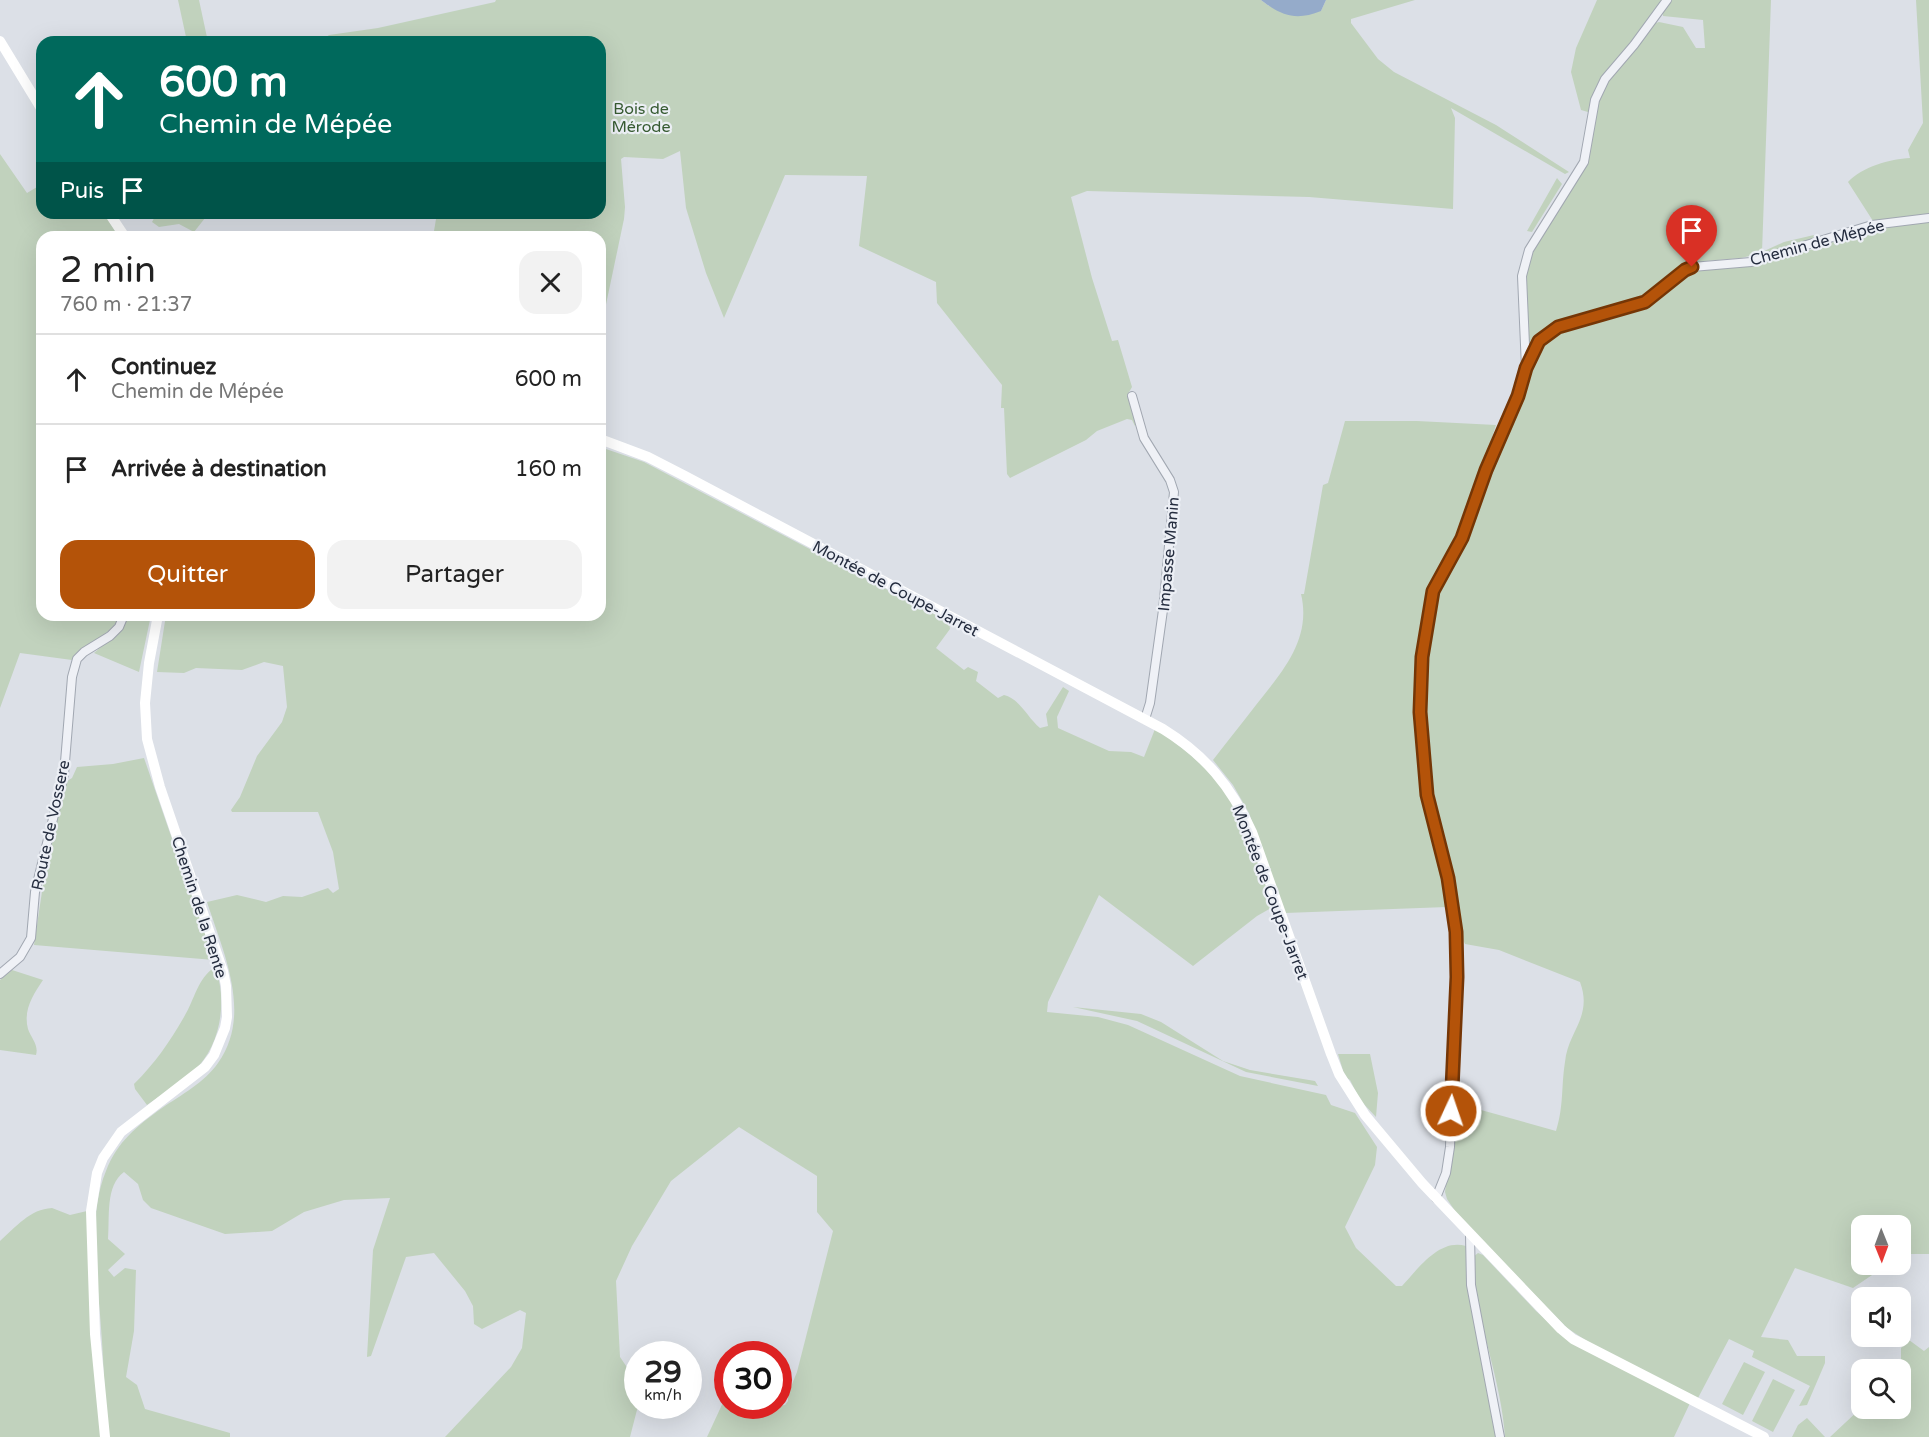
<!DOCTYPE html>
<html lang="fr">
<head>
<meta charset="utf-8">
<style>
  :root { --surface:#fff; --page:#f2f2f2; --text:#222; --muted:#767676; --line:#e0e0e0; --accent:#b45309 }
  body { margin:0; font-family:"Varela Round",sans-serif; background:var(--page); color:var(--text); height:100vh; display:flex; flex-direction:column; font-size:22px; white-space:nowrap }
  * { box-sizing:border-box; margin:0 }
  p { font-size:20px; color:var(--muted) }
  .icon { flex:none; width:33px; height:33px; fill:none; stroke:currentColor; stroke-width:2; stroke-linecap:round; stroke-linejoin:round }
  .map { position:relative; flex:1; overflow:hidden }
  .details { position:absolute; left:36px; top:231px; width:570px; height:390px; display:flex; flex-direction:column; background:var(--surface); border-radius:18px; box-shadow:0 6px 24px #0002 }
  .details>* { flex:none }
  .top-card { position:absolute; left:36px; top:36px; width:570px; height:183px; border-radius:18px; box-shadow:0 6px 24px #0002; background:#00695c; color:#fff; overflow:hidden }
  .needle { width:39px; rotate:179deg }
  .buttons { position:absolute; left:1851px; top:1215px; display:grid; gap:12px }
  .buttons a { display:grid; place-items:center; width:60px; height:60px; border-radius:12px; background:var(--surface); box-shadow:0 6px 24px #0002; font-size:30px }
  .speed { position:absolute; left:624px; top:1341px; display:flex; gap:12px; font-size:30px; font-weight:700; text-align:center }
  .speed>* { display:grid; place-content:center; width:78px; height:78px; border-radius:50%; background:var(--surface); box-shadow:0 6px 24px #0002; line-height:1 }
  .speed small { font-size:15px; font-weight:400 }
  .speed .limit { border:9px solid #d22; background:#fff; color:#111 }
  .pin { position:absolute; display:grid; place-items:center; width:51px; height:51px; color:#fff; margin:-62px -26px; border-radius:50% 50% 50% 0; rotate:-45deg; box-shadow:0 0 6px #0007 }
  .pin .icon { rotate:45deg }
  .me { position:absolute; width:66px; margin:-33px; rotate:3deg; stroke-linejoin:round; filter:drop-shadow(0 0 4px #0008) }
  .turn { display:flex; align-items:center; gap:21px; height:126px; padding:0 24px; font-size:27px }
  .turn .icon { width:78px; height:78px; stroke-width:2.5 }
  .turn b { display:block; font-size:42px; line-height:51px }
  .then { display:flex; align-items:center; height:57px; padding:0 24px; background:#0003; gap:12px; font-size:22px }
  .round { display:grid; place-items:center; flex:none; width:63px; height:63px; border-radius:18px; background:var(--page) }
  .summary { display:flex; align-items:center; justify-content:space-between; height:102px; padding:0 24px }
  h1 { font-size:36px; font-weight:600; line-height:45px }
  .primary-button { display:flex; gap:12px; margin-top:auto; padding:12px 24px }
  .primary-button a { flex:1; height:69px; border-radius:18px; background:var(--accent); color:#fff; font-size:24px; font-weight:600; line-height:69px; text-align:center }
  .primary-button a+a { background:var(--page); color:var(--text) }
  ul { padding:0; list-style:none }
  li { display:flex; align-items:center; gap:18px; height:90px; padding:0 24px; border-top:2px solid var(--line) }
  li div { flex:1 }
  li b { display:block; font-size:22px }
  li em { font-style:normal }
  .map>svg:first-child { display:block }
  .green { fill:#c1d2bd }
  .water { fill:#95abca }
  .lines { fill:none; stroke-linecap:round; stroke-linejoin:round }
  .street-casing { stroke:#a1a7b1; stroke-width:10 }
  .street { stroke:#eff1f6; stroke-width:8 }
  .secondary { stroke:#fff; stroke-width:10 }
  .route-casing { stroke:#753606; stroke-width:15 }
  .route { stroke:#b45309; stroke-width:10 }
  .labels { text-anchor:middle; stroke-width:4.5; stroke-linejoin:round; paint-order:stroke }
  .park-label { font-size:16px; fill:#375b32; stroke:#eceff5 }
  .street-label { font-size:16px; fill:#252d3f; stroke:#eceff5 }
</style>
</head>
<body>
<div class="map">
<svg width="1929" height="1437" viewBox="0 0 1929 1437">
  <rect width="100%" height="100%" fill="#dce0e7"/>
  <path class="green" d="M 178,0 L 199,0 L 208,42 L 172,42 L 186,37 Z
    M 496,0 L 1261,0 L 1269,6 L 1321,11 L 1326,0 L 1415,0 L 1351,19 L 1351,23 L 1378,59 L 1394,72 L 1496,125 L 1569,172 L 1565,174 L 1451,108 L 1455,118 L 1453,209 L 1309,197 L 1087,191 L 1071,197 L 1092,278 L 1112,341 L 1118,340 L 1132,387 L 1128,394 L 1136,422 L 1135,426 L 1132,420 L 1127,419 L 1097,431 L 1086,440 L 1010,478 L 1007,474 L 1004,408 L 1001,408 L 1002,385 L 937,303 L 936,282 L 859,246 L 867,176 L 785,175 L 724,318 L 706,273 L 686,208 L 680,151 L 663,159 L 624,157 L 621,159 L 625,207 L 624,219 L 600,333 L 600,237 L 433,237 L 437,213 L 600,213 L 600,42 L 319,42 L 329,35 L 378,28 L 495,2 Z
    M 1597,0 L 1664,0 L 1653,24 L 1659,22 L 1683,27 L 1696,48 L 1705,48 L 1703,20 L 1663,16 L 1663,10 L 1670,0 L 1771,0 L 1762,252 L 1784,242 L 1814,235 L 1812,241 L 1765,255 L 1762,253 L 1741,258 L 1706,261 L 1684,266 L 1642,300 L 1548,327 L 1538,334 L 1534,348 L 1527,348 L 1524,278 L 1534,243 L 1581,174 L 1595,114 L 1581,110 L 1571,72 L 1576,48 Z
    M 1916,0 L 1929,0 L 1929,1254 L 1901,1254 L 1900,1226 L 1862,1226 L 1862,1264 L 1900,1265 L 1900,1273 L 1875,1273 L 1853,1288 L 1795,1268 L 1761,1337 L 1788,1340 L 1797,1356 L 1825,1356 L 1825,1363 L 1807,1405 L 1799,1406 L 1810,1386 L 1752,1357 L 1754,1351 L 1729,1339 L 1698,1398 L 1593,1345 L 1567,1328 L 1457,1214 L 1447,1199 L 1445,1192 L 1456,1103 L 1556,1131 C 1564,1105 1561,1088 1565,1062 C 1568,1031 1593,1017 1580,982 L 1499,950 L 1465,944 L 1461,936 L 1452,873 L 1438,821 L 1427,822 C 1436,850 1445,877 1447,907 L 1285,913 L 1249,813 L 1233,785 L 1213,760 C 1227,742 1242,723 1256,705 C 1281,673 1312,640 1301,594 L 1304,594 L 1323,485 L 1328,483 L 1345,421 L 1417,421 L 1496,425 L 1467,515 L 1432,588 L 1424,621 L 1442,580 L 1474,519 L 1494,461 L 1538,351 C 1560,312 1613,324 1647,305 C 1668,293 1678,272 1703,267 C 1721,263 1740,265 1758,263 C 1793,258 1837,240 1871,229 L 1873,221 L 1848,182 C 1862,167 1890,159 1910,158 L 1908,150 L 1923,123 Z
    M 0,154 L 27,193 L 42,184 L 42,213 L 104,213 L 119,237 L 42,237 L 42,615 L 121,615 C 109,638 88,641 72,660 L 20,653 L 0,708 Z
    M 1557,178 L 1562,184 L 1532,232 L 1527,231 Z
    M 157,213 L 209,213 L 194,232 L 179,224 L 159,227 L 152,222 Z
    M 600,447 L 644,462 L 949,622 L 950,629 L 936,648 L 964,670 L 968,667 L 978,672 L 976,681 L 998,698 L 1004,695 C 1020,699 1027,717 1040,728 L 1048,726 L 1046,714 L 1063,687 L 1069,691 L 1057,717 L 1058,728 L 1109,751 L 1131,752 L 1144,757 L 1155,729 C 1190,751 1223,780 1241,819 C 1254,847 1263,878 1273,907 L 1257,916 L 1193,966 L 1099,895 L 1048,1002 L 1047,1012 L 1098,1017 L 1128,1025 L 1240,1076 L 1326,1095 L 1331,1105 L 1355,1113 L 1377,1147 L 1375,1165 L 1345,1227 L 1356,1248 L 1396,1286 L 1402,1286 C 1418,1269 1439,1238 1466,1246 C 1466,1312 1489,1373 1496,1437 L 707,1437 L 726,1396 L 728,1406 L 778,1406 L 785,1405 L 788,1401 L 788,1394 L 797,1372 L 833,1231 L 817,1212 L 817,1176 L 739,1127 L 671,1181 L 632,1246 L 616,1281 L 620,1357 L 637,1382 L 638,1406 L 630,1437 L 445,1437 L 511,1367 L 522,1348 L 526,1313 L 520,1310 L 482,1329 L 474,1324 L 473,1306 L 465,1291 L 434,1253 L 406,1257 L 371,1356 L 367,1357 L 373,1250 L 390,1198 L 344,1200 L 304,1212 L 272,1231 L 225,1234 L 151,1208 L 143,1200 L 138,1184 L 124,1172 C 105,1186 110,1217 108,1239 L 125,1254 L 108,1270 L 114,1277 L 125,1268 L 136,1270 L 134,1331 L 126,1377 L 137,1385 L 145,1409 L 230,1433 L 230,1437 L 109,1437 C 104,1401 104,1364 101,1328 C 98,1280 87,1216 106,1171 C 117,1142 137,1126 162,1108 C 181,1095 205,1082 218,1063 C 253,1014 223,952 207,902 L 237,895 L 266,902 L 283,896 L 302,897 L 328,888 L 333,893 L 339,889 L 333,852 L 318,812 L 232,812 L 231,810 L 240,797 L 257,756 L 282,722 L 287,707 L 283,666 L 264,662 L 242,670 L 196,668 L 184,673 L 157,672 L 166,615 L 600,615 Z
    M 126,615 L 151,615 L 139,672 L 94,653 L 115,635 Z
    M 144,758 L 214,960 L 34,945 L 46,865 L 67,781 L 72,778 L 77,767 L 113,764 Z
    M 215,967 C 228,1001 221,1046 193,1072 C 180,1084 162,1094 147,1105 L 135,1089 L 134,1084 C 155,1063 169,1043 184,1017 C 195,999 197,979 215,967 Z
    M 12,970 L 43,980 C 33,995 23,1010 28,1029 C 31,1038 39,1045 36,1055 L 0,1050 L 0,980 Z
    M 1073,1007 L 1141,1014 L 1161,1022 L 1223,1061 L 1250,1070 L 1315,1081 L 1318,1086 L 1246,1072 L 1137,1021 Z
    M 1338,1054 L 1370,1054 L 1378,1093 L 1376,1117 L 1360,1100 L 1350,1080 L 1345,1077 Z
    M 52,1208 L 70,1215 L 87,1211 L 101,1437 L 0,1437 L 0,1241 C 16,1227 30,1209 52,1208 Z
    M 1478,1253 L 1483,1255 L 1536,1311 L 1558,1331 L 1690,1403 L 1674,1437 L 1505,1437 C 1501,1376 1474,1318 1473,1257 Z
    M 1909,1340 L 1924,1351 L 1929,1347 L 1929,1437 L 1830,1437 L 1861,1408 L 1900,1408 L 1900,1370 L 1896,1369 L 1901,1362 L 1901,1348 Z
    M 1744,1362 L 1765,1372 L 1743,1415 L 1722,1404 Z
    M 1773,1379 L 1795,1390 L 1773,1432 L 1752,1421 Z
    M 1807,1418 L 1825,1437 L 1792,1437 L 1798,1425 Z"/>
  <path class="water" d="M 1261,0 L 1326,0 L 1321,11 C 1296,21 1282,16 1261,0 Z"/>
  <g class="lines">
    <g class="street-casing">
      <path id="street" d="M 1527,366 L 1539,341 L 1558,327 L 1645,302 L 1685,270 L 1692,267 L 1751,262 L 1872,225 L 1929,218
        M 1132,396 L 1144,438 L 1170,480 L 1174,492 L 1163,610 L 1150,703 L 1145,719
        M 0,974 L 20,957 L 31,938 L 35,892 L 64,774 L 72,677 L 77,659 L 84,652 L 110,636 L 119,627 L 124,615
        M 1436,1198 L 1446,1173 L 1450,1147 L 1457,947 L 1448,878 L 1427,795 L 1419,681 L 1427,622 L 1433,591 L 1462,538 L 1524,378 L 1526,368 L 1522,276 L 1529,250 L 1584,162 L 1595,100 L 1605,79 L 1634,45 L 1667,0
        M 1470,1234 L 1471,1285 L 1500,1437"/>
    </g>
    <use href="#street" class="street"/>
    <path class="secondary" d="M 0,41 L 42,110
      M 109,213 L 125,237
      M 600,439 L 648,457 L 685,476 L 1163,729 C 1205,755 1231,786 1252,832 L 1331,1054 L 1339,1074 L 1365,1115 L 1422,1183 L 1561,1329 L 1573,1339 L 1764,1437
      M 105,1437 L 95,1334 L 91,1211 L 97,1173 L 103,1158 L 121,1132 L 205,1067 L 214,1055 L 225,1028 L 227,1017 L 226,986 L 223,971 L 160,787 L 147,739 L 145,703 L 149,663 L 158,615"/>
  </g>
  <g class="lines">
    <g class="route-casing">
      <path id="route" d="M 1451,1111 L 1457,977 L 1456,932 L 1448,878 L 1427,795 L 1420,712 L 1422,657 L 1433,591 L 1462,538 L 1486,470 L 1518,396 L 1526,368 L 1539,341 L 1558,327 L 1645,302 L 1685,270 L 1692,267"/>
    </g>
    <use href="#route" class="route"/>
  </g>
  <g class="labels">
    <g class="park-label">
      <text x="641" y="114">Bois de<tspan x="641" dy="18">Mérode</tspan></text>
    </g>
    <g class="street-label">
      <text transform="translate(1817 242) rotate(-15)" y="6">Chemin de Mépée</text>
      <text transform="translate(1168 554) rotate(-85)" y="6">Impasse Manin</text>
      <text transform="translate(896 588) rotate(28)" y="6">Montée de Coupe-Jarret</text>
      <text transform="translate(50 825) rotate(-78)" y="6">Route de Vossere</text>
      <text transform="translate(1271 892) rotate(69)" y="6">Montée de Coupe-Jarret</text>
      <text transform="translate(200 907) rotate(72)" y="6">Chemin de la Rente</text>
    </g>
  </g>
</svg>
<div class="buttons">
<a><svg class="needle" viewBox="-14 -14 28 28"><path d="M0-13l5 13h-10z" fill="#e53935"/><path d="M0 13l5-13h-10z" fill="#767676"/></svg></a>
<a><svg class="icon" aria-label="sound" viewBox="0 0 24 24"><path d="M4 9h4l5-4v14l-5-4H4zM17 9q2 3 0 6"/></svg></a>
<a><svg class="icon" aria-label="search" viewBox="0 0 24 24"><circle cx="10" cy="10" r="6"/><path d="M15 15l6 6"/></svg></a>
</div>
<div class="speed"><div>29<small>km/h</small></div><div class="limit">30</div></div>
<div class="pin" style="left:1692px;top:267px;background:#d93025"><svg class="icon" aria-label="arrive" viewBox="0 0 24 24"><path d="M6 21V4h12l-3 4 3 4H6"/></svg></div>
<svg class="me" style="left:1451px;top:1111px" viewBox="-20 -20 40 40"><circle r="17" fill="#b45309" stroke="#fff" stroke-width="3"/><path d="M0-11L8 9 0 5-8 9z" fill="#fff"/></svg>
<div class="top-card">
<div class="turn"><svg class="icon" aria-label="ahead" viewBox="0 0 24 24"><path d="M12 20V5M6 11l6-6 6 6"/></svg><div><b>600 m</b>Chemin de Mépée</div></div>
<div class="then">Puis<svg class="icon" aria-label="arrive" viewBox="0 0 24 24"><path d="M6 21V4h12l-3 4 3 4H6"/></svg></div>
</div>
<section class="details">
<div class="summary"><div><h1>2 min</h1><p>760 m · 21:37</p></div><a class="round"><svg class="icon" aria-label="close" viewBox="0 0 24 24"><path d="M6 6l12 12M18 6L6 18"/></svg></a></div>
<ul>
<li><svg class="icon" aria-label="ahead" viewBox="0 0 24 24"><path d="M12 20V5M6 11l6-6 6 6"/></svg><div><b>Continuez</b><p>Chemin de Mépée</p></div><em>600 m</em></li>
<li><svg class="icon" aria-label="arrive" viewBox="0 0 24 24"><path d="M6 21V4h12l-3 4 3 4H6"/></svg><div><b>Arrivée à destination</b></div><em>160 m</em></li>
</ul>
<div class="primary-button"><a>Quitter</a><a>Partager</a></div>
</section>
</div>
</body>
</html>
